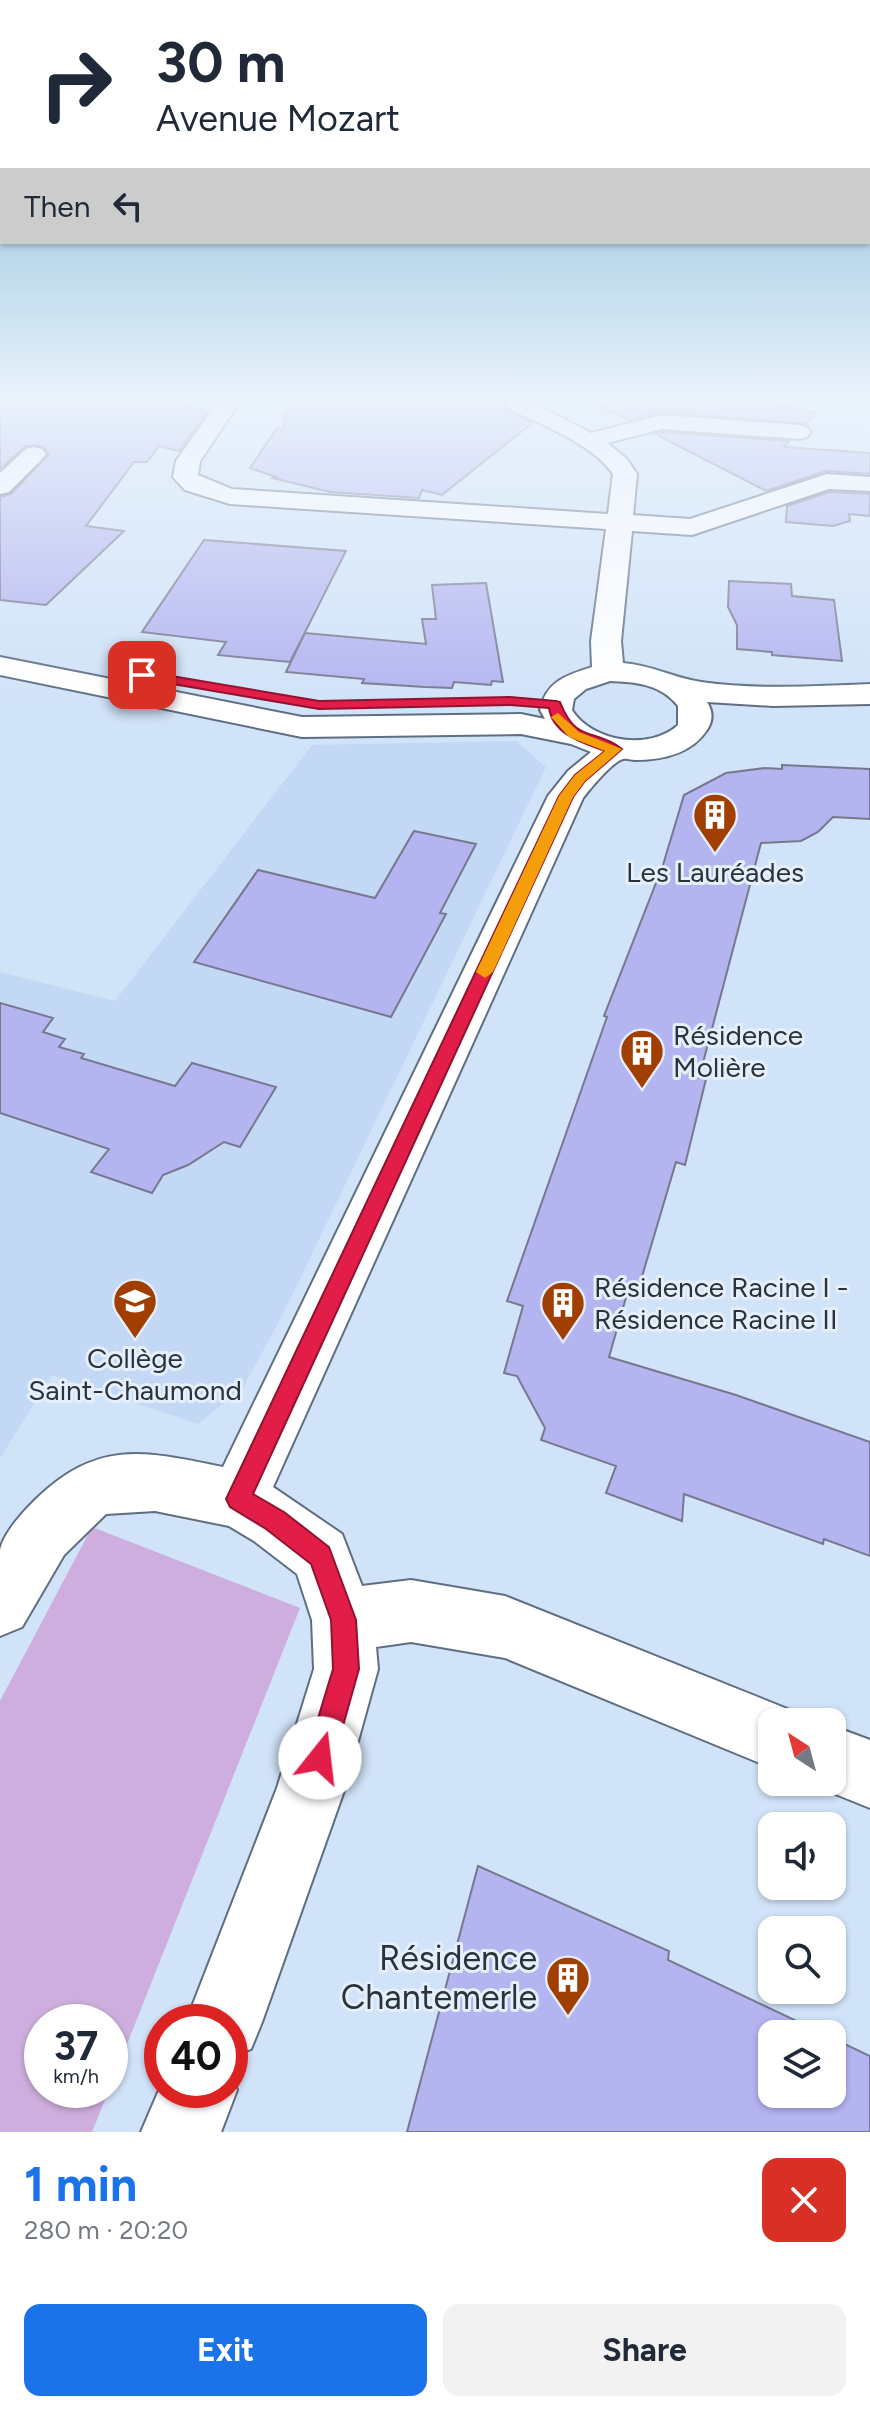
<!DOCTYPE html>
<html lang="en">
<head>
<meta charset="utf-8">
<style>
  :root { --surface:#fff; --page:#f2f2f3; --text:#1f2937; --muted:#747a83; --accent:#1a73e8 }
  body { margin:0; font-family:Figtree,sans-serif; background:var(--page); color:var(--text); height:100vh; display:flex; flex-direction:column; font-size:30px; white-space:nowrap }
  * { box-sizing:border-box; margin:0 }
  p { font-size:26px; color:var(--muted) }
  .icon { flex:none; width:44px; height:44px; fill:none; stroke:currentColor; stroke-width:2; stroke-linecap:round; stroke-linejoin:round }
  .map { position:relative; height:2132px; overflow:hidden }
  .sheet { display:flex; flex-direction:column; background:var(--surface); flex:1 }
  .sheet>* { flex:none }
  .hud { position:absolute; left:0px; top:0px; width:870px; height:244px; box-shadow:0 2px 6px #0004; background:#fff; color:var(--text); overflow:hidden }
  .needle { width:52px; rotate:324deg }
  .fabs { position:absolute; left:758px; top:1708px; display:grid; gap:16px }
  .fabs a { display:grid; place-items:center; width:88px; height:88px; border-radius:16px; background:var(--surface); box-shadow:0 2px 6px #0004; font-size:40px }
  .speed { position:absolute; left:24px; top:2004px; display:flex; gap:16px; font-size:40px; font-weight:700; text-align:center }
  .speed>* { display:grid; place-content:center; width:104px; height:104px; border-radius:50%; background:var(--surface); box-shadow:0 2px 6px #0004; line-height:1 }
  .speed small { font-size:20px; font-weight:400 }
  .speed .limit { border:12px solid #d22; background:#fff; color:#111 }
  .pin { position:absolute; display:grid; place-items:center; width:68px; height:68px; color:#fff; margin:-34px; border-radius:16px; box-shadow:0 4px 12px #0006 }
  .me { position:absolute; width:88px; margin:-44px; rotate:16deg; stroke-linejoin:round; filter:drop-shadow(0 0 6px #0008) }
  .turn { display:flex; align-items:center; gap:28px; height:168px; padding:0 24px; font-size:36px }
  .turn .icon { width:104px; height:104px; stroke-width:2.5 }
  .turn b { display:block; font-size:56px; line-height:68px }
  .then { display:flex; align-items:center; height:76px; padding:0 24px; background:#0003; gap:16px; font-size:30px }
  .round { display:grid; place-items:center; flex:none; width:84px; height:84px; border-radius:16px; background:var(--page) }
  .headline { display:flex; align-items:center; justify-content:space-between; height:136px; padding:0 24px }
  h1 { font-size:48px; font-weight:700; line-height:60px; color:var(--accent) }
  .primary-button { display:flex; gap:16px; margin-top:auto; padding:16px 24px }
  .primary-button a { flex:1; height:92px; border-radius:16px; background:var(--accent); color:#fff; font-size:32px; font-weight:700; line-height:92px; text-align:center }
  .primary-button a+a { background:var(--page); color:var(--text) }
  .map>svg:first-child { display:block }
  .built { fill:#c2d8f4 }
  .green { fill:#ceaede }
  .building { fill:#b3b4f0; stroke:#77788e; stroke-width:2 }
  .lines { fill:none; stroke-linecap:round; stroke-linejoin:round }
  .minor-casing { stroke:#5f6e81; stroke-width:4 }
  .minor { fill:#fff; fill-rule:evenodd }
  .route { fill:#e11d48; stroke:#92132f; stroke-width:2 }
  .slow { fill:#f59e0b }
  .labels { text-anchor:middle; stroke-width:6; stroke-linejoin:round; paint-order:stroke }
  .poi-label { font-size:28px; fill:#2b323a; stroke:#e5effc }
  .near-poi-label { font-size:34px; fill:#2b323a; stroke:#e5effc; text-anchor:end }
</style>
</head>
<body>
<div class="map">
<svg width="870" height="2132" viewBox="0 0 870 2132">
  <rect width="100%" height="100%" fill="#d1e3f8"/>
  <path class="built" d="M 516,741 L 546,767 L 285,1310 L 243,1388 L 198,1424 L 52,1375 L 0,1458 L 0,972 L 115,1001 L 312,745 Z"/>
  <path class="green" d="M 92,1527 L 300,1608 L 110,2087 L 110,2022 L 42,2022 L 42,2090 L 109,2090 L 92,2132 L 0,2132 L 0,1701 Z"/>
  <path class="building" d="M 0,403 L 177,403 L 208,411 L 179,451 L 159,446 L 147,462 L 134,462 L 86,526 L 124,531 L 46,605 L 0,600 L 0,497 L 11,494 L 49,454 L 43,446 L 25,446 L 0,469 Z
    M 293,403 L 502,403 L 507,411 L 532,423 L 442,495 L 422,490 L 419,498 L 330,492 L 273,478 L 276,477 L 250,468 L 277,428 L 283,430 L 285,416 Z
    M 594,403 L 770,403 L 816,412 L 806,424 L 662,412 L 628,420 Z
    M 662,432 L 789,441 L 784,447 L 870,453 L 870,474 L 826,471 L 766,491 L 655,434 Z
    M 829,492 L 870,494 L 870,516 L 849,514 L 850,521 L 833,526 L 786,522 L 787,506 Z
    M 204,540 L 346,551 L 290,662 L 218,655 L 226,642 L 142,632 Z
    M 729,581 L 791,584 L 792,596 L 834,600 L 842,661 L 772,655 L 772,652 L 737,649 L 737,625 L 728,607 Z
    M 486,583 L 503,682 L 492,681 L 491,685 L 454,682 L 452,688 L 425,687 L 362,683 L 364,679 L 286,672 L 305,633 L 426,644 L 422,619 L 436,619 L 432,585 Z
    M 782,765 L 870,769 L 870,819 L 833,817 L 818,832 L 801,841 L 761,843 L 699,1078 L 706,1079 L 685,1165 L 676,1162 L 638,1290 L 629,1287 L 609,1357 L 736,1395 L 870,1442 L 870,1556 L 824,1539 L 823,1544 L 684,1494 L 682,1521 L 606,1493 L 616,1466 L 541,1440 L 545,1428 L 517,1376 L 504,1373 L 523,1306 L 507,1301 L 607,1017 L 604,1016 L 663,865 L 684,795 L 726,773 L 765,768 L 782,769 Z
    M 414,831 L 476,844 L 440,913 L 446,914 L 391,1017 L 194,962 L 258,870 L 375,898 Z
    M 0,1003 L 53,1018 L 43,1032 L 65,1039 L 59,1047 L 84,1054 L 81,1058 L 175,1086 L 192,1063 L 276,1087 L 240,1147 L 224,1142 L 188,1165 L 163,1175 L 152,1193 L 91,1172 L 109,1149 L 0,1113 Z
    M 478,1866 L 669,1951 L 668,1960 L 824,2034 L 772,2034 L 772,2094 L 832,2094 L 832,2038 L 870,2056 L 870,2132 L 407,2132 Z"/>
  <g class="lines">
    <g class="minor-casing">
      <path id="minor" d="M 217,403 L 239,403 L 200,461 L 198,475 L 232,489 L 608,514 L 613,474 C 592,443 541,425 508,408 L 505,403 L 533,403 L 591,433 L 662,415 L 799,425 L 807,427 L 811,432 L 807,437 L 799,439 L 662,429 L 607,443 L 626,458 L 637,474 L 633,515 L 690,519 L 827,474 L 870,477 L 870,491 L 829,489 L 692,535 L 632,531 L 621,641 L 623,663 C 651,665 674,678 701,682 C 757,690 814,686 870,684 L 870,704 L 773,706 L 707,702 C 713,711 713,721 707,730 C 691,754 663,760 635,760 C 631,760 627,758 623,759 C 612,762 590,789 583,798 L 273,1487 L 342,1534 L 362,1586 L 411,1580 L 505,1596 L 795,1712 L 800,1722 L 772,1722 L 772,1768 L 505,1658 L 411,1642 L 376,1647 L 378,1669 L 345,1788 L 262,2022 L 251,2049 L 230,2057 L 230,2022 L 186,2022 L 277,1788 L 314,1669 L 312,1620 L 297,1574 L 254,1541 L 229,1526 L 155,1511 L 106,1514 L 64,1555 L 22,1627 L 0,1636 C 0,1611 0,1573 0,1550 C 4,1532 23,1512 35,1500 C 98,1439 144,1451 223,1467 L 548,796 L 568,771 L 591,752 L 571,744 L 521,734 L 302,737 L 0,675 L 0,657 L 302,717 L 521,714 L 545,719 L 540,710 C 546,681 567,675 592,667 L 591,641 L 606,529 L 230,504 L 185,490 L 173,477 L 176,461 ZM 610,681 C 636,682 661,684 678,706 L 678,725 C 650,751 592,742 572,710 L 574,699 L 586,689 Z
        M 34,447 L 42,449 L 46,454 L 42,459 L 9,492 L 0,494 L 0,473 L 26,449 Z
        M 832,1726 L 870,1740 L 870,1808 L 808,1783 L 832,1782 Z
        M 230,2073 L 237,2090 L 221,2132 L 141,2132 L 162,2083 L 162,2090 L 230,2090 Z"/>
    </g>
    <use href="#minor" class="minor"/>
  </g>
  <linearGradient id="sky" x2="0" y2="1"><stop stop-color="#65aac9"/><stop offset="0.57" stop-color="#eaf2fc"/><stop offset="1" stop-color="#eaf2fc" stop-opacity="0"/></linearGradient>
  <rect width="870" height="701" fill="url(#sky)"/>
  <path class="route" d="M 142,671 L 319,701 L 510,697 L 556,701 L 560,702 C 577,745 594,727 622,749 L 585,781 L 573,797 L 253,1494 L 284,1512 L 329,1547 L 356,1620 L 359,1669 L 334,1758 L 330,1768 L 320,1772 L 310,1768 L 306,1758 L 333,1669 L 331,1620 L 311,1564 L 266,1529 L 230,1507 L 226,1499 L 559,796 L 575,775 L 605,751 C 584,743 553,735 549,708 L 510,705 L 319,709 L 138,678 L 136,675 Z"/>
  <path class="slow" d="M 558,713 L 579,732 L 622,749 L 585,781 L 573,797 L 493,972 L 485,978 L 476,972 L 559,796 L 575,775 L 605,751 L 569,737 L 551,717 Z"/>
  <defs>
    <g id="building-pin" transform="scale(2.3)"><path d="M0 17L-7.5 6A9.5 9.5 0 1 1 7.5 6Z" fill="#a13e02" stroke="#e5effc"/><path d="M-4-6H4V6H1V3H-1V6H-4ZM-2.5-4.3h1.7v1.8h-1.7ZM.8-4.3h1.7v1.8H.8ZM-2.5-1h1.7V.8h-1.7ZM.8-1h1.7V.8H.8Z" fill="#fff"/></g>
    <g id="school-pin" transform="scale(2.3)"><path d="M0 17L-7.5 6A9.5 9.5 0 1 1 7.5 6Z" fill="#a13e02" stroke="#e5effc"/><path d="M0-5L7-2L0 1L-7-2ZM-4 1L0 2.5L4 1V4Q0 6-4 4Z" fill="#fff"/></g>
  </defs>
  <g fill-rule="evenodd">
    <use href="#building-pin" x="715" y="815"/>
    <use href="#building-pin" x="642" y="1051"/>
    <use href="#school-pin" x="135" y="1301"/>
    <use href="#building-pin" x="563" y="1303"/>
    <use href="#building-pin" x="568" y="1978"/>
  </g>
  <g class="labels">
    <g class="poi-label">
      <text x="715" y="882">Les Lauréades</text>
      <text x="673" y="1045" text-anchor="start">Résidence<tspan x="673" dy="32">Molière</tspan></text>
      <text x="594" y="1297" text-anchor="start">Résidence Racine I -<tspan x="594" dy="32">Résidence Racine II</tspan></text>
      <text x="135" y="1368">Collège<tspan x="135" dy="32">Saint-Chaumond</tspan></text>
    </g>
    <g class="near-poi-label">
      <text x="537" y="1970">Résidence<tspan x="537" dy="39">Chantemerle</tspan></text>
    </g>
  </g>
</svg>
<div class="fabs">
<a><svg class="needle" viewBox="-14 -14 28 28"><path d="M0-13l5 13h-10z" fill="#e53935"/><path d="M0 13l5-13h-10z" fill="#747a83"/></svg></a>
<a><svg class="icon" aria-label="sound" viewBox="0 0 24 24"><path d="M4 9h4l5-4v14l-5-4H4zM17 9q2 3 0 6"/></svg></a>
<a><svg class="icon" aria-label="search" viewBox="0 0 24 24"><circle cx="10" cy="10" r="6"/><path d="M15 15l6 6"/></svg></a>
<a><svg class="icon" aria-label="layers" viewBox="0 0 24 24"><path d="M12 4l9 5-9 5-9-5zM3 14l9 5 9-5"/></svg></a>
</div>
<div class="speed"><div>37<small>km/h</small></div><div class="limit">40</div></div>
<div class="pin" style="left:142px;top:675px;background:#d93025"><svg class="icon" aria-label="arrive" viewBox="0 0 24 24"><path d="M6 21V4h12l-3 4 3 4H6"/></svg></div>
<svg class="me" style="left:320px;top:1758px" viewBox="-20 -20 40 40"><circle r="19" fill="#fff"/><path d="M0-13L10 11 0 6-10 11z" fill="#e11d48"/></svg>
<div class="hud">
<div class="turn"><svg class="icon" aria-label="right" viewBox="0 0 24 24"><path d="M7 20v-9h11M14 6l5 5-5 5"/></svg><div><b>30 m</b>Avenue Mozart</div></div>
<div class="then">Then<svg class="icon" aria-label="left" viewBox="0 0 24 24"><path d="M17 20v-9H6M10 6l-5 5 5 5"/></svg></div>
</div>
</div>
<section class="sheet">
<div class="headline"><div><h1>1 min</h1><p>280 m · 20:20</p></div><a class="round" style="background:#d93025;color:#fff"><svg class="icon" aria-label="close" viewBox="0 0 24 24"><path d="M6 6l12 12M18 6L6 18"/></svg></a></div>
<div class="primary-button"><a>Exit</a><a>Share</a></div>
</section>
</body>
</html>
